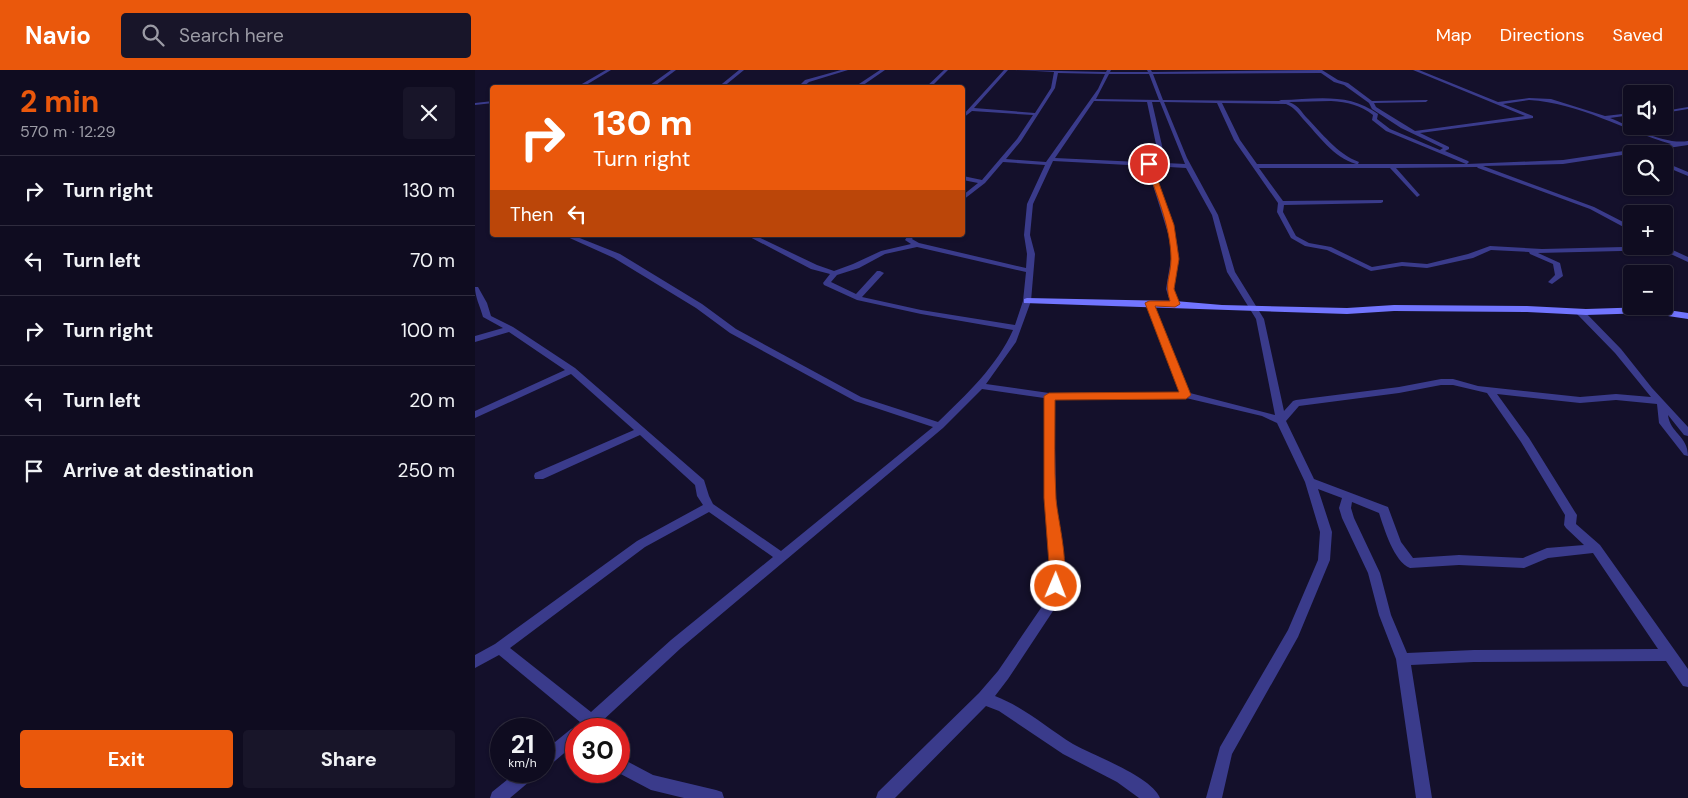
<!DOCTYPE html>
<html lang="en">
<head>
<meta charset="utf-8">
<style>
  :root { --surface:#0f0c20; --page:#181529; --text:#f1f3f6; --muted:#9b9ba5; --line:#2f2c3e; --accent:#ea580c }
  body { margin:0; font-family:"DM Sans",sans-serif; background:var(--page); color:var(--text); height:100vh; display:flex; flex-direction:column; font-size:19px; white-space:nowrap }
  * { box-sizing:border-box; margin:0 }
  p { font-size:16px; color:var(--muted) }
  .icon { flex:none; width:28px; height:28px; fill:none; stroke:currentColor; stroke-width:2; stroke-linecap:round; stroke-linejoin:round }
  .map { position:relative; flex:1; overflow:hidden }
  .drawer { display:flex; flex-direction:column; background:var(--surface); width:475px }
  .drawer>* { flex:none }
  .banner { position:absolute; left:15px; top:15px; width:475px; height:152px; border-radius:5px; box-shadow:0 1px 4px #0004,0 0 0 1px var(--line); background:#ea580c; color:#fff; overflow:hidden }
  .buttons { position:absolute; left:1148px; top:15px; display:grid; gap:10px }
  .buttons a { display:grid; place-items:center; width:50px; height:50px; border-radius:5px; background:var(--surface); box-shadow:0 1px 4px #0004,0 0 0 1px var(--line); font-size:25px }
  .speed { position:absolute; left:15px; top:648px; display:flex; gap:10px; font-size:25px; font-weight:700; text-align:center }
  .speed>* { display:grid; place-content:center; width:65px; height:65px; border-radius:50%; background:var(--surface); box-shadow:0 1px 4px #0004,0 0 0 1px var(--line); line-height:1 }
  .speed small { font-size:12px; font-weight:400 }
  .speed .limit { border:8px solid #d22; background:#fff; color:#111 }
  .pin { position:absolute; display:grid; place-items:center; width:42px; height:42px; color:#fff; margin:-21px; border:2px solid #fff; border-radius:50%; box-shadow:0 1px 5px #0007 }
  .me { position:absolute; width:55px; margin:-28px; rotate:1deg; stroke-linejoin:round; filter:drop-shadow(0 0 4px #0008) }
  .turn { display:flex; align-items:center; gap:18px; height:105px; padding:0 20px; font-size:22px }
  .turn .icon { width:65px; height:65px; stroke-width:2.5 }
  .turn b { display:block; font-size:35px; line-height:42px }
  .then { display:flex; align-items:center; height:48px; padding:0 20px; background:#0003; gap:10px; font-size:19px }
  .round { display:grid; place-items:center; flex:none; width:52px; height:52px; border-radius:5px; background:var(--page) }
  .summary { display:flex; align-items:center; justify-content:space-between; height:85px; padding:0 20px }
  h1 { font-size:30px; font-weight:700; line-height:38px; color:var(--accent) }
  .action { display:flex; gap:10px; margin-top:auto; padding:10px 20px }
  .action a { flex:1; height:58px; border-radius:5px; background:var(--accent); color:#fff; font-size:20px; font-weight:700; line-height:58px; text-align:center }
  .action a+a { background:var(--page); color:var(--text) }
  ul { padding:0; list-style:none }
  li { display:flex; align-items:center; gap:15px; height:70px; padding:0 20px; border-top:1px solid var(--line) }
  li div { flex:1 }
  li b { display:block; font-size:19px }
  li em { font-style:normal }
  header { display:flex; align-items:center; gap:30px; box-sizing:border-box; height:70px; padding:0 25px; background:var(--accent); color:#fff }
  header strong { font-size:24px }
  nav { display:flex; gap:28px; margin-inline-start:auto; font-size:18px }
  .search { width:350px; height:45px; background:var(--page); display:flex; align-items:center; gap:12px; box-sizing:border-box; padding:0 18px; border-radius:5px; color:var(--muted); font-size:19px }
  main { display:flex; flex:1; min-height:0 }
  .map>svg:first-child { display:block }
  .lines { fill:none; stroke-linecap:round; stroke-linejoin:round }
  .street { fill:#3a3b8b; fill-rule:evenodd }
  .secondary { fill:#7275ff; fill-rule:evenodd }
  .route { fill:#ea580c; stroke:#983908 }
</style>
</head>
<body>
<header>
<strong>Navio</strong>
<div class="search"><svg class="icon" aria-label="search" viewBox="0 0 24 24"><circle cx="10" cy="10" r="6"/><path d="M15 15l6 6"/></svg>Search here</div>
<nav><a>Map</a><a>Directions</a><a>Saved</a></nav>
</header>
<main>
<section class="drawer">
<div class="summary"><div><h1>2 min</h1><p>570 m · 12:29</p></div><a class="round"><svg class="icon" aria-label="close" viewBox="0 0 24 24"><path d="M6 6l12 12M18 6L6 18"/></svg></a></div>
<ul>
<li><svg class="icon" aria-label="right" viewBox="0 0 24 24"><path d="M7 20v-9h11M14 6l5 5-5 5"/></svg><div><b>Turn right</b></div><em>130 m</em></li>
<li><svg class="icon" aria-label="left" viewBox="0 0 24 24"><path d="M17 20v-9H6M10 6l-5 5 5 5"/></svg><div><b>Turn left</b></div><em>70 m</em></li>
<li><svg class="icon" aria-label="right" viewBox="0 0 24 24"><path d="M7 20v-9h11M14 6l5 5-5 5"/></svg><div><b>Turn right</b></div><em>100 m</em></li>
<li><svg class="icon" aria-label="left" viewBox="0 0 24 24"><path d="M17 20v-9H6M10 6l-5 5 5 5"/></svg><div><b>Turn left</b></div><em>20 m</em></li>
<li><svg class="icon" aria-label="arrive" viewBox="0 0 24 24"><path d="M6 21V4h12l-3 4 3 4H6"/></svg><div><b>Arrive at destination</b></div><em>250 m</em></li>
</ul>
<div class="action"><a>Exit</a><a>Share</a></div>
</section>
<div class="map">
<svg width="1213" height="728" viewBox="0 0 1213 728">
  <rect width="100%" height="100%" fill="#14102b"/>
  <g class="lines">
    <path class="street" d="M 131,0 L 136,0 L 106,18 L 100,18 Z
      M 196,0 L 201,0 L 177,18 L 171,18 Z
      M 264,0 L 269,0 L 247,18 L 242,18 Z
      M 366,0 L 373,0 L 334,12 L 327,18 L 322,18 L 330,10 Z
      M 405,0 L 410,0 L 384,18 L 378,18 Z
      M 469,0 L 473,0 L 455,18 L 450,18 Z
      M 529,0 L 533,0 L 499,38 L 560,43 L 576,18 L 579,2 L 540,0 L 631,2 L 632,0 L 636,0 L 635,2 L 673,2 L 672,0 L 676,0 L 677,2 L 847,0 L 863,10 L 873,13 L 897,31 L 953,30 L 951,32 L 899,33 L 901,37 L 940,61 L 1050,46 L 938,0 L 944,0 L 1023,32 L 1054,28 L 1076,29 L 1130,46 L 1156,43 L 1156,45 L 1135,48 C 1157,57 1189,75 1213,71 L 1213,75 L 1088,94 L 1008,96 L 1119,137 L 1156,156 L 1156,161 L 1115,139 L 1003,98 L 1002,97 L 921,98 L 944,124 L 945,125 L 942,127 L 915,98 L 784,98 L 808,131 L 908,130 L 908,132 L 906,133 L 809,135 L 808,142 L 821,166 L 834,173 L 856,177 L 897,197 L 927,192 L 952,194 L 993,184 L 1015,176 L 1067,179 L 1189,176 L 1213,187 L 1213,192 L 1187,180 L 1063,183 L 1085,193 L 1088,206 L 1077,214 L 1073,212 L 1080,205 L 1078,194 L 1055,184 L 1054,182 L 1016,180 L 998,188 L 952,198 L 927,196 L 896,201 L 852,180 L 830,176 L 816,168 L 802,142 L 803,133 L 759,70 L 742,33 L 689,32 L 712,88 L 743,145 L 760,202 L 789,249 L 809,341 L 818,331 L 821,330 L 924,317 L 966,309 L 978,309 L 1003,316 L 1105,327 L 1141,324 L 1176,327 L 1140,283 L 1102,244 L 1102,240 L 1108,240 L 1146,279 L 1177,318 L 1213,357 L 1213,366 L 1209,365 L 1193,345 C 1195,363 1213,366 1213,386 L 1209,385 L 1184,353 L 1182,334 L 1141,330 L 1105,333 L 1022,324 L 1054,368 L 1100,442 L 1102,445 L 1101,454 L 1125,475 L 1213,599 L 1213,617 L 1208,616 L 1191,591 L 999,592 L 936,595 L 957,728 L 941,728 L 921,589 L 904,545 L 893,503 L 867,448 L 864,438 L 867,428 L 843,419 L 857,462 L 855,490 L 823,567 L 757,684 L 747,728 L 731,728 L 745,677 L 813,560 L 843,490 L 845,462 L 830,412 L 802,353 L 787,346 L 711,328 L 579,329 L 581,428 L 588,494 L 587,516 L 578,541 L 533,609 L 520,626 C 549,637 572,658 598,674 C 619,686 676,706 685,728 L 664,728 L 642,712 L 588,684 L 524,641 L 511,636 L 420,728 L 401,728 L 403,722 L 504,623 L 523,601 L 568,535 L 575,516 L 576,494 L 569,428 L 569,328 L 507,319 L 468,358 L 206,578 L 125,653 L 127,659 L 101,659 L 101,673 L 74,696 L 69,699 L 69,681 L 96,659 L 101,657 L 105,652 L 24,585 L 0,598 L 0,585 L 20,574 L 162,471 L 228,435 L 222,426 L 220,415 L 165,365 L 68,409 L 60,409 L 59,406 L 60,403 L 159,360 L 96,304 L 0,348 L 0,341 L 90,300 L 34,262 L 0,272 L 0,266 L 28,258 L 8,247 C 5,236 0,227 0,217 L 3,217 L 12,233 L 16,246 L 38,257 L 100,298 L 229,410 L 234,426 L 238,434 L 306,481 L 458,357 L 380,331 L 255,263 L 221,238 L 139,188 L 88,165 L 97,165 L 145,184 L 227,234 L 261,259 L 386,327 L 463,352 C 491,325 522,296 538,260 L 446,244 L 382,230 L 349,215 L 348,213 L 355,204 L 336,199 L 271,165 L 279,165 L 342,195 L 359,201 L 378,194 L 406,181 L 436,174 L 430,170 L 433,165 L 440,165 L 437,169 L 444,173 L 551,198 L 552,184 L 549,165 L 552,134 L 570,95 L 528,92 L 510,113 L 488,130 L 488,125 L 503,113 L 488,110 L 488,106 L 507,110 L 542,69 L 558,45 L 497,41 L 488,48 L 488,45 ZM 583,3 L 630,4 L 623,19 L 571,92 L 531,89 L 546,71 L 580,18 ZM 846,3 L 859,12 L 869,15 L 894,33 L 897,39 L 926,58 L 968,78 L 965,80 L 915,59 L 902,49 L 903,44 C 874,22 840,29 806,30 L 804,31 L 688,30 L 678,4 ZM 634,4 L 674,4 L 684,30 L 621,29 ZM 1054,30 C 1105,33 1148,60 1196,74 L 1088,90 L 992,94 L 994,92 L 993,91 L 970,81 L 974,79 L 974,77 L 945,63 L 1058,48 L 1058,46 L 1028,34 ZM 619,31 L 672,32 L 685,93 L 580,88 ZM 856,31 C 873,32 885,35 898,45 L 897,50 L 911,61 L 991,94 L 883,94 L 884,92 C 862,84 847,63 831,47 C 824,39 824,36 814,32 ZM 677,32 L 685,32 L 710,94 L 691,93 ZM 747,33 L 811,34 C 820,38 822,42 828,49 C 844,66 858,87 881,94 L 782,94 L 765,70 ZM 578,91 L 672,96 L 696,173 L 696,189 L 691,219 L 696,234 L 700,236 L 704,234 L 699,219 L 704,189 L 702,173 L 677,96 L 711,98 L 737,145 L 752,202 L 781,249 L 800,345 L 715,323 L 678,233 L 674,231 L 670,233 L 705,322 L 574,323 L 511,314 L 541,272 L 556,231 L 560,184 L 555,165 L 558,134 ZM 442,177 L 551,202 L 548,231 L 540,255 L 446,240 L 387,227 L 409,203 L 405,201 L 402,201 L 381,224 L 356,212 L 362,205 L 384,198 L 410,184 ZM 966,315 L 978,315 L 1012,323 L 1046,372 L 1090,445 L 1089,455 L 1091,458 L 1109,475 L 1072,478 L 1048,488 L 984,485 L 938,488 L 926,472 L 913,437 L 839,409 L 811,351 L 824,336 L 924,323 ZM 877,432 L 904,443 C 909,458 919,492 935,498 L 984,495 L 1049,498 L 1073,488 L 1118,483 L 1183,579 L 999,580 L 932,583 L 916,545 L 905,503 L 879,448 L 876,438 ZM 234,442 L 298,487 L 196,570 L 116,642 L 35,578 L 170,477 Z
      M 18,31 L 18,33 L 0,35 L 0,33 Z
      M 1213,37 L 1213,39 L 1189,43 L 1189,41 Z
      M 1189,92 L 1213,102 L 1213,106 L 1189,96 Z
      M 144,687 L 178,705 L 241,720 L 247,722 L 249,728 L 209,728 L 176,720 L 140,701 L 144,701 Z
      M 43,701 L 64,701 L 61,706 L 35,728 L 15,728 L 17,722 Z"/>
    <path class="secondary" d="M 552,228 L 700,231 L 747,235 L 872,238 L 919,235 L 1052,236 L 1111,239 L 1173,237 L 1213,243 L 1213,249 L 1173,243 L 1111,245 L 1052,242 L 919,241 L 872,244 L 549,233 L 549,229 Z"/>
  </g>
  <path class="route" d="M 674,92 L 677,94 L 699,155 L 704,189 L 699,219 L 705,234 L 700,237 L 680,236 L 716,325 L 711,329 L 580,330 C 580,363 579,396 581,429 C 583,452 596,500 586,520 L 576,520 L 569,428 L 569,326 L 574,323 L 704,322 L 670,233 L 674,231 L 695,231 C 689,213 696,206 696,189 C 696,157 681,124 671,94 Z"/>
</svg>
<div class="buttons">
<a><svg class="icon" aria-label="sound" viewBox="0 0 24 24"><path d="M4 9h4l5-4v14l-5-4H4zM17 9q2 3 0 6"/></svg></a>
<a><svg class="icon" aria-label="search" viewBox="0 0 24 24"><circle cx="10" cy="10" r="6"/><path d="M15 15l6 6"/></svg></a>
<a>+</a>
<a>−</a>
</div>
<div class="speed"><div>21<small>km/h</small></div><div class="limit">30</div></div>
<div class="pin" style="left:674px;top:94px;background:#d93025"><svg class="icon" aria-label="arrive" viewBox="0 0 24 24"><path d="M6 21V4h12l-3 4 3 4H6"/></svg></div>
<svg class="me" style="left:581px;top:516px" viewBox="-20 -20 40 40"><circle r="17" fill="#ea580c" stroke="#fff" stroke-width="3"/><path d="M0-11L8 9 0 5-8 9z" fill="#fff"/></svg>
<div class="banner">
<div class="turn"><svg class="icon" aria-label="right" viewBox="0 0 24 24"><path d="M7 20v-9h11M14 6l5 5-5 5"/></svg><div><b>130 m</b>Turn right</div></div>
<div class="then">Then<svg class="icon" aria-label="left" viewBox="0 0 24 24"><path d="M17 20v-9H6M10 6l-5 5 5 5"/></svg></div>
</div>
</div>
</main>
</body>
</html>
